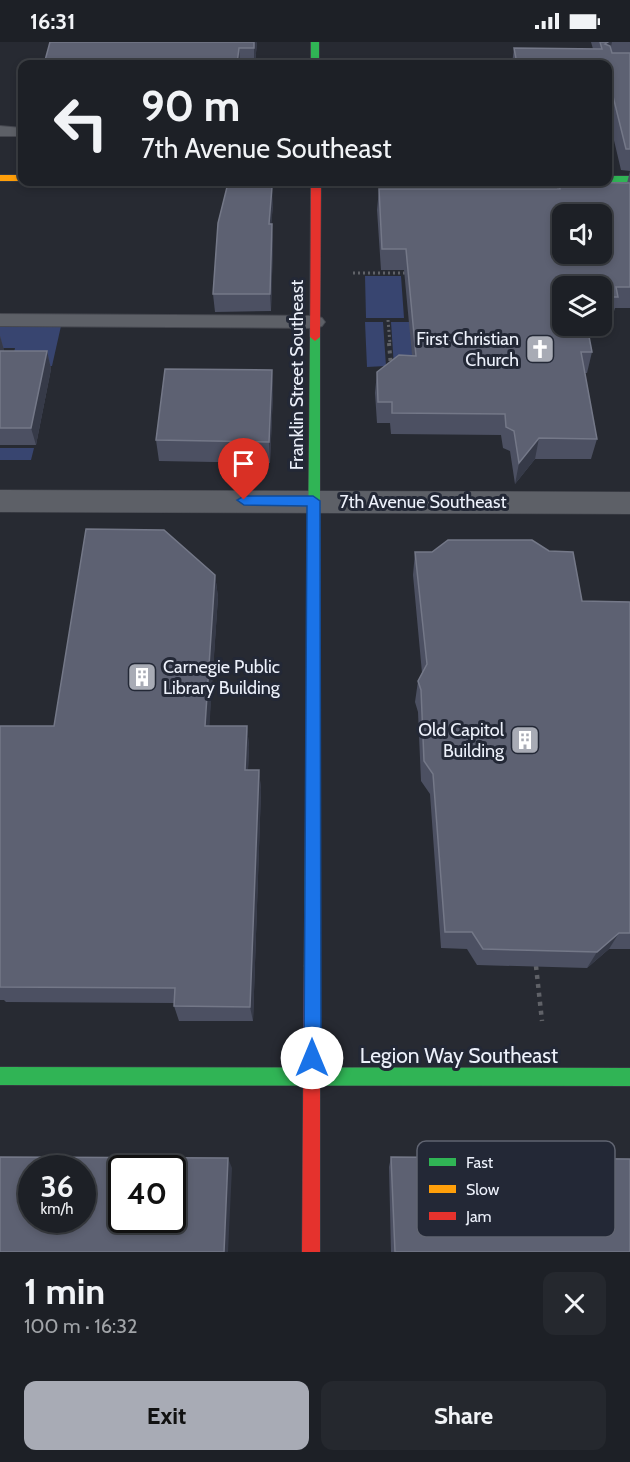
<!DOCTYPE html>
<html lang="en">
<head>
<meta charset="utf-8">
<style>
  :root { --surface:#1d2026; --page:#25282e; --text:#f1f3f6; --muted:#a0a3a7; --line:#3b3e43; --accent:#a8abb5 }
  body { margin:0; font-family:Cabin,sans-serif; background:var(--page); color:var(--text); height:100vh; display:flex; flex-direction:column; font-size:22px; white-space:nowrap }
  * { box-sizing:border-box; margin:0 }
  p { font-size:20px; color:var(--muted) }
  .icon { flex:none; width:33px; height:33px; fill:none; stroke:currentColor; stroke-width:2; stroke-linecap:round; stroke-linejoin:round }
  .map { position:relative; height:1210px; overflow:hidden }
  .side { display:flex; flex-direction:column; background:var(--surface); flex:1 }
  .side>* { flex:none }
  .top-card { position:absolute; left:18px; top:18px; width:594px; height:126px; border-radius:12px; box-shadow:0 3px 9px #0003,0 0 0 2px var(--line); background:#1d2026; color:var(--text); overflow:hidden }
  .tools { position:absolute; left:552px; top:162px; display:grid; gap:12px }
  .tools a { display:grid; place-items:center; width:60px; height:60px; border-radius:12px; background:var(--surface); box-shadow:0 3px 9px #0003,0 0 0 2px var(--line); font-size:30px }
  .speed { position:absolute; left:18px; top:1113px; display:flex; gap:12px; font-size:30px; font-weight:700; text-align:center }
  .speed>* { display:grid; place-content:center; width:78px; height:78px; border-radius:50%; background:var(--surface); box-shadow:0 3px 9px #0003,0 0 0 2px var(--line); line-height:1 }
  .speed small { font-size:15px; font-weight:400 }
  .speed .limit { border:3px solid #111; border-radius:9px; background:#fff; color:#111 }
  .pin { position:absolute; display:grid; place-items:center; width:51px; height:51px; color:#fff; margin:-62px -26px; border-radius:50% 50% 50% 0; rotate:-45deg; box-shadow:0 0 6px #0007 }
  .pin .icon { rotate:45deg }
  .me { position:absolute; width:66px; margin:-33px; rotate:0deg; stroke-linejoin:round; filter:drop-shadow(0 0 4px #0008) }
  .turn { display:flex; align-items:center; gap:21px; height:126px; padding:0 24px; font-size:27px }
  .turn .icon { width:78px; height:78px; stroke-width:2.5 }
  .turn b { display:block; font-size:42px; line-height:51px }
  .round { display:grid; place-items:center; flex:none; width:63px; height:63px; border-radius:12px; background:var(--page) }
  .summary { display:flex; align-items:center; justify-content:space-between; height:102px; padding:0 24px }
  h1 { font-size:36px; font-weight:700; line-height:45px }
  .button { display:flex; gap:12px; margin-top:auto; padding:12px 24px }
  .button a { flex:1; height:69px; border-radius:12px; background:var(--accent); color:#111; font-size:24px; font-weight:700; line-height:69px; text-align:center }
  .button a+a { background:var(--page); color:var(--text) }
  .status { display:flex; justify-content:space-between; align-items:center; height:42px; padding:0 30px; background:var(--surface); direction:ltr }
  .status svg { height:16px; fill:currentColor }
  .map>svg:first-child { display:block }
  .green { fill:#384570 }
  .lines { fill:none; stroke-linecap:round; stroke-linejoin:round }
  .lane-casing { stroke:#45474f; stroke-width:2 }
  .street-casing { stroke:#45474f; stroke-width:1 }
  .fast-casing { stroke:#45474f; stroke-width:1 }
  .slow-casing { stroke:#45474f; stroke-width:1 }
  .jam-casing { stroke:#45474f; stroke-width:1 }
  .path-far2 { stroke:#606268; stroke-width:3; stroke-dasharray:2 3; stroke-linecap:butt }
  .path-far1 { stroke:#606268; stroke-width:4; stroke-dasharray:3 4.5; stroke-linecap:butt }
  .path { stroke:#606268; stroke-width:4.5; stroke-dasharray:4 5; stroke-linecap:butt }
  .lane { fill:#5d6067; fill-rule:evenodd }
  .street { fill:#5d6067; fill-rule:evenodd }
  .fast { fill:#30b455; fill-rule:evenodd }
  .slow { fill:#ff9f0a; fill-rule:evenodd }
  .jam { fill:#e5322d; fill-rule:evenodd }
  .wall { fill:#4c5062 }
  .shaded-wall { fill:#363a48 }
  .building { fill:#5d6172; stroke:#747888; stroke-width:1.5; fill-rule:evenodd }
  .route { fill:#1a73e8; stroke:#114b97; stroke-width:1.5 }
  .labels { text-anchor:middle; stroke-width:6; stroke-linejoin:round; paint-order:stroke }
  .poi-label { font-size:18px; fill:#edf1fb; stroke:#232836; text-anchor:end }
  .street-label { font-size:18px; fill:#edf1fb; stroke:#232836 }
  .near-street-label { font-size:21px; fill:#edf1fb; stroke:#232836 }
  .key { fill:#232836; stroke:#606471; stroke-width:1.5 }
  .key-label { font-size:16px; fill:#edf1fb }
</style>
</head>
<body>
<div class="status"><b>16:31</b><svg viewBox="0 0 49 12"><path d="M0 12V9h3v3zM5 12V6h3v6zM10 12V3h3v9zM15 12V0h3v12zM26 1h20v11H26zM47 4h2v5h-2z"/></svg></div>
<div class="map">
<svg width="630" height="1210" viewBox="0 0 630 1210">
  <rect width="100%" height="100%" fill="#272a32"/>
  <path class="green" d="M 365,234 L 401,234 L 404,276 L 366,276 Z
    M 365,280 L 383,280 L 386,324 L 367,325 Z
    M 391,280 L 410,280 L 413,325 L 394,325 Z
    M 0,283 L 61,284 L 52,324 L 11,324 L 15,306 L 0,306 Z
    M 0,406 L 34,406 L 31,418 L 0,418 Z"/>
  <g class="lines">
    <g class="lane-casing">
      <path id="lane" d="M 0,84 L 22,86 L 22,94 L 0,94 Z
        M 0,272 L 316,274 L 322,276 L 325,280 L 322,284 L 316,286 L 0,284 Z"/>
    </g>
    <g class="street-casing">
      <path id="street" d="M 0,448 L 630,450 L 630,472 L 0,470 Z"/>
    </g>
    <g class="fast-casing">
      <path id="fast" d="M 311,0 L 319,0 L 319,22 L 311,22 Z
        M 608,134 L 630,134 L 630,140 L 607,140 Z
        M 315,291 L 320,295 L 320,924 L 318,930 L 312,932 L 306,930 L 304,924 L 310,295 Z
        M 0,1025 L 630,1026 L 630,1044 L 0,1043 Z"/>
    </g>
    <g class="slow-casing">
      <path id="slow" d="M 0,133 L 22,133 L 22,139 L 0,139 Z"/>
    </g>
    <g class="jam-casing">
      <path id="jam" d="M 311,140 L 321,140 L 320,295 L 315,299 L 310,295 Z
        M 312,916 L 318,918 L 320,924 L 320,1210 L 302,1210 L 304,924 L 306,918 Z"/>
    </g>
    <path class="path-far2" d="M 353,231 L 407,231
      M 388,278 L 390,302"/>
    <path class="path-far1" d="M 389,301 L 391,325"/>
    <path class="path" d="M 536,924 L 542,979"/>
    <use href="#lane" class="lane"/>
    <use href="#street" class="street"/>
    <use href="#fast" class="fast"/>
    <use href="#slow" class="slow"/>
    <use href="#jam" class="jam"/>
  </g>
  <path class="wall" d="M 50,0 L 257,0 L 255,22 L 44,22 Z
    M 591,0 L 630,0 L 630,266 L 615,266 L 612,276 L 602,276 L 602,244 L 562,244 L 592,310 L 587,331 L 585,331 L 597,397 L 591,417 L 535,417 L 515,442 L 510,409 L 503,406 L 501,393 L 391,392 L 390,381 L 377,381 L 375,351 L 377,330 L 412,313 L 404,228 L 381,228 L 377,168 L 379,147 L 557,147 L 559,140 L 627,141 L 630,129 L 621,128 L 608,73 L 608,22 L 512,22 L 514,6 L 593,7 Z
    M 273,163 L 271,182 L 273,200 L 271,269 L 215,270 L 213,252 Z
    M 0,294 L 4,309 L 47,309 L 51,327 L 36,403 L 0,403 Z
    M 272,328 L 273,350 L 270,421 L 159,419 L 156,398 Z
    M 415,510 L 582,559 L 630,560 L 630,907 L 609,907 L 587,926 L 477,923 L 467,907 L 441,906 L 430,752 L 421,739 L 418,670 L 415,660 L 418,639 L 422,631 L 413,533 Z
    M 215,533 L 218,555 L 209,684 L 247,684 L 249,705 L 248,728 L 259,728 L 261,748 L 253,979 L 179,979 L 174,964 L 174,961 L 6,960 L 4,958 L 0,958 L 0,684 L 54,684 Z
    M 391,1115 L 630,1210 L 391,1210 L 389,1125 Z"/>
  <path class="shaded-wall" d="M 254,0 L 257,0 L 255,22 L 254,22 Z
    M 608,0 L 612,0 L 608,19 L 605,2 Z
    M 239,6 L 240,22 L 237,22 Z
    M 272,145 L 273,163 L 270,200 L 269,182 Z
    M 272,182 L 273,200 L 271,269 L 270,252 Z
    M 0,294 L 4,308 L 0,325 Z
    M 47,309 L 51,327 L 36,403 L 31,386 Z
    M 272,328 L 273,350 L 270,421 L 269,400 Z
    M 539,396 L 535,417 L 515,442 L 519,421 Z
    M 215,533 L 218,555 L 208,705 L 205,684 Z
    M 247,684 L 249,705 L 247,748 L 245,728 Z
    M 259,728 L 261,748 L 253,979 L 250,965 Z
    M 619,891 L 609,907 L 587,926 L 597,910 Z
    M 228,1116 L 232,1126 L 228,1210 L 224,1210 Z"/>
  <path class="building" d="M 50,0 L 254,0 L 254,6 L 239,6 L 237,22 L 44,22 Z
    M 600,0 L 608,0 L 605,2 L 610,4 L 612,11 L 630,11 L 630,107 L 626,107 L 610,42 L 608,42 L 608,22 L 517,22 L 514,6 L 602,7 Z
    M 559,140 L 630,141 L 630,245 L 616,245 L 618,255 L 602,255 L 602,244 L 562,244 L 562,284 L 587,284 L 592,310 L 581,310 L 597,397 L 539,396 L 519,421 L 514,389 L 506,385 L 505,372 L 392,371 L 392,360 L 378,360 L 377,330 L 399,313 L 416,314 L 406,207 L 382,207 L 379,147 L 560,147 ZM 562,172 L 602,172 L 602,212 L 562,212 Z
    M 227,145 L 272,145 L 269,182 L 272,182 L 270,252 L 213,252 L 218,181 Z
    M 0,309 L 47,309 L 31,386 L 0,386 Z
    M 165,327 L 272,328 L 269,400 L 156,398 Z
    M 86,487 L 164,488 L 215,533 L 205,684 L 247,684 L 245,728 L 259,728 L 250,965 L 174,964 L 175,946 L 0,945 L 0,684 L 54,684 Z
    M 448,498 L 532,498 L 549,509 L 573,510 L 582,559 L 630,560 L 630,891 L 619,891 L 597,910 L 483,907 L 472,890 L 445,890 L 433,732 L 424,719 L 421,648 L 418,639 L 427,622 L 415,510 L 432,510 Z
    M 0,1115 L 228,1116 L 224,1210 L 0,1210 ZM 32,1126 L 82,1126 L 82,1178 L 32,1178 ZM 122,1126 L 172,1126 L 172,1178 L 122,1178 Z
    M 391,1115 L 630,1117 L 630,1210 L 395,1210 Z"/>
  <path class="route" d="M 244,454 L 313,454 L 320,459 L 321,1016 L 318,1022 L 312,1025 L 306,1022 L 304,1016 L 307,464 L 244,463 L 237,458 Z"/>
  <defs>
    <g id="church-square" transform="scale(1.5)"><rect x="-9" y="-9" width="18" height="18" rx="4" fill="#a8abb5" stroke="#232836"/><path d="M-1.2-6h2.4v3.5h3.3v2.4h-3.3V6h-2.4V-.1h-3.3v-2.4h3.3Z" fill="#fff"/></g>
    <g id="building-square" transform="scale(1.5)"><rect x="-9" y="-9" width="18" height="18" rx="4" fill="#a8abb5" stroke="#232836"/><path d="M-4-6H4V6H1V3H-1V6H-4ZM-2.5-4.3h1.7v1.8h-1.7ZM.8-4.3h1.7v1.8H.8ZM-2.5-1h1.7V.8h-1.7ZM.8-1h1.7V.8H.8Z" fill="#fff"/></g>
  </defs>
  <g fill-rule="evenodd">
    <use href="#church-square" x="540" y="307"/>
    <use href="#building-square" x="142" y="635"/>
    <use href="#building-square" x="525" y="698"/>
  </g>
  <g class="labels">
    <g class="poi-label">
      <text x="519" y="303">First Christian<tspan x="519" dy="21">Church</tspan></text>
      <text x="163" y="631" text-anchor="start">Carnegie Public<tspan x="163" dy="21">Library Building</tspan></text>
      <text x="504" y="694">Old Capitol<tspan x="504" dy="21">Building</tspan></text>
    </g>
    <g class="street-label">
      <text transform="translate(297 333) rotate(-90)" y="6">Franklin Street Southeast</text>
      <text x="423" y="466">7th Avenue Southeast</text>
    </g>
    <g class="near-street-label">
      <text x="459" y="1021">Legion Way Southeast</text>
    </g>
  </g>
  <rect x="417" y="1099" width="198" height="96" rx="9" class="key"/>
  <rect x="429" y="1116" width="27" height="8" fill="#30b455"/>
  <rect x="429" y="1143" width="27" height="8" fill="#ff9f0a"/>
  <rect x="429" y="1170" width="27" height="8" fill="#e5322d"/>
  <g class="key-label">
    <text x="466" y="1126">Fast</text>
    <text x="466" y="1153">Slow</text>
    <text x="466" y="1180">Jam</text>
  </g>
</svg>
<div class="tools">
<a><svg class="icon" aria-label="sound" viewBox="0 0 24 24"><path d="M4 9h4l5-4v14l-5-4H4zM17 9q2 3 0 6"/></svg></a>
<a><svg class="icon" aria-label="layers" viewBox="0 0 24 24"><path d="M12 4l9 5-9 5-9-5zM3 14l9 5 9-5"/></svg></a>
</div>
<div class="speed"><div>36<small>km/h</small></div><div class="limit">40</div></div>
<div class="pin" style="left:244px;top:458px;background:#d93025"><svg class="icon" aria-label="arrive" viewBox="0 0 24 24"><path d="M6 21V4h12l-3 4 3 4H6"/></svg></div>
<svg class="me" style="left:312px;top:1016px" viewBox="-20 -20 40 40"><circle r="19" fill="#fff"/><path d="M0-13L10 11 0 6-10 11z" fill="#1a73e8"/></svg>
<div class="top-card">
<div class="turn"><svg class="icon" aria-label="left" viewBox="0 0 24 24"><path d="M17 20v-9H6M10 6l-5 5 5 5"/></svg><div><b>90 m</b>7th Avenue Southeast</div></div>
</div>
</div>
<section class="side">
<div class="summary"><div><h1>1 min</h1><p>100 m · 16:32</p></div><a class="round"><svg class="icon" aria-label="close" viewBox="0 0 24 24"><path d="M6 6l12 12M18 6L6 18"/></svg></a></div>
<div class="button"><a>Exit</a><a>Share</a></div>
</section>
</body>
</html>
